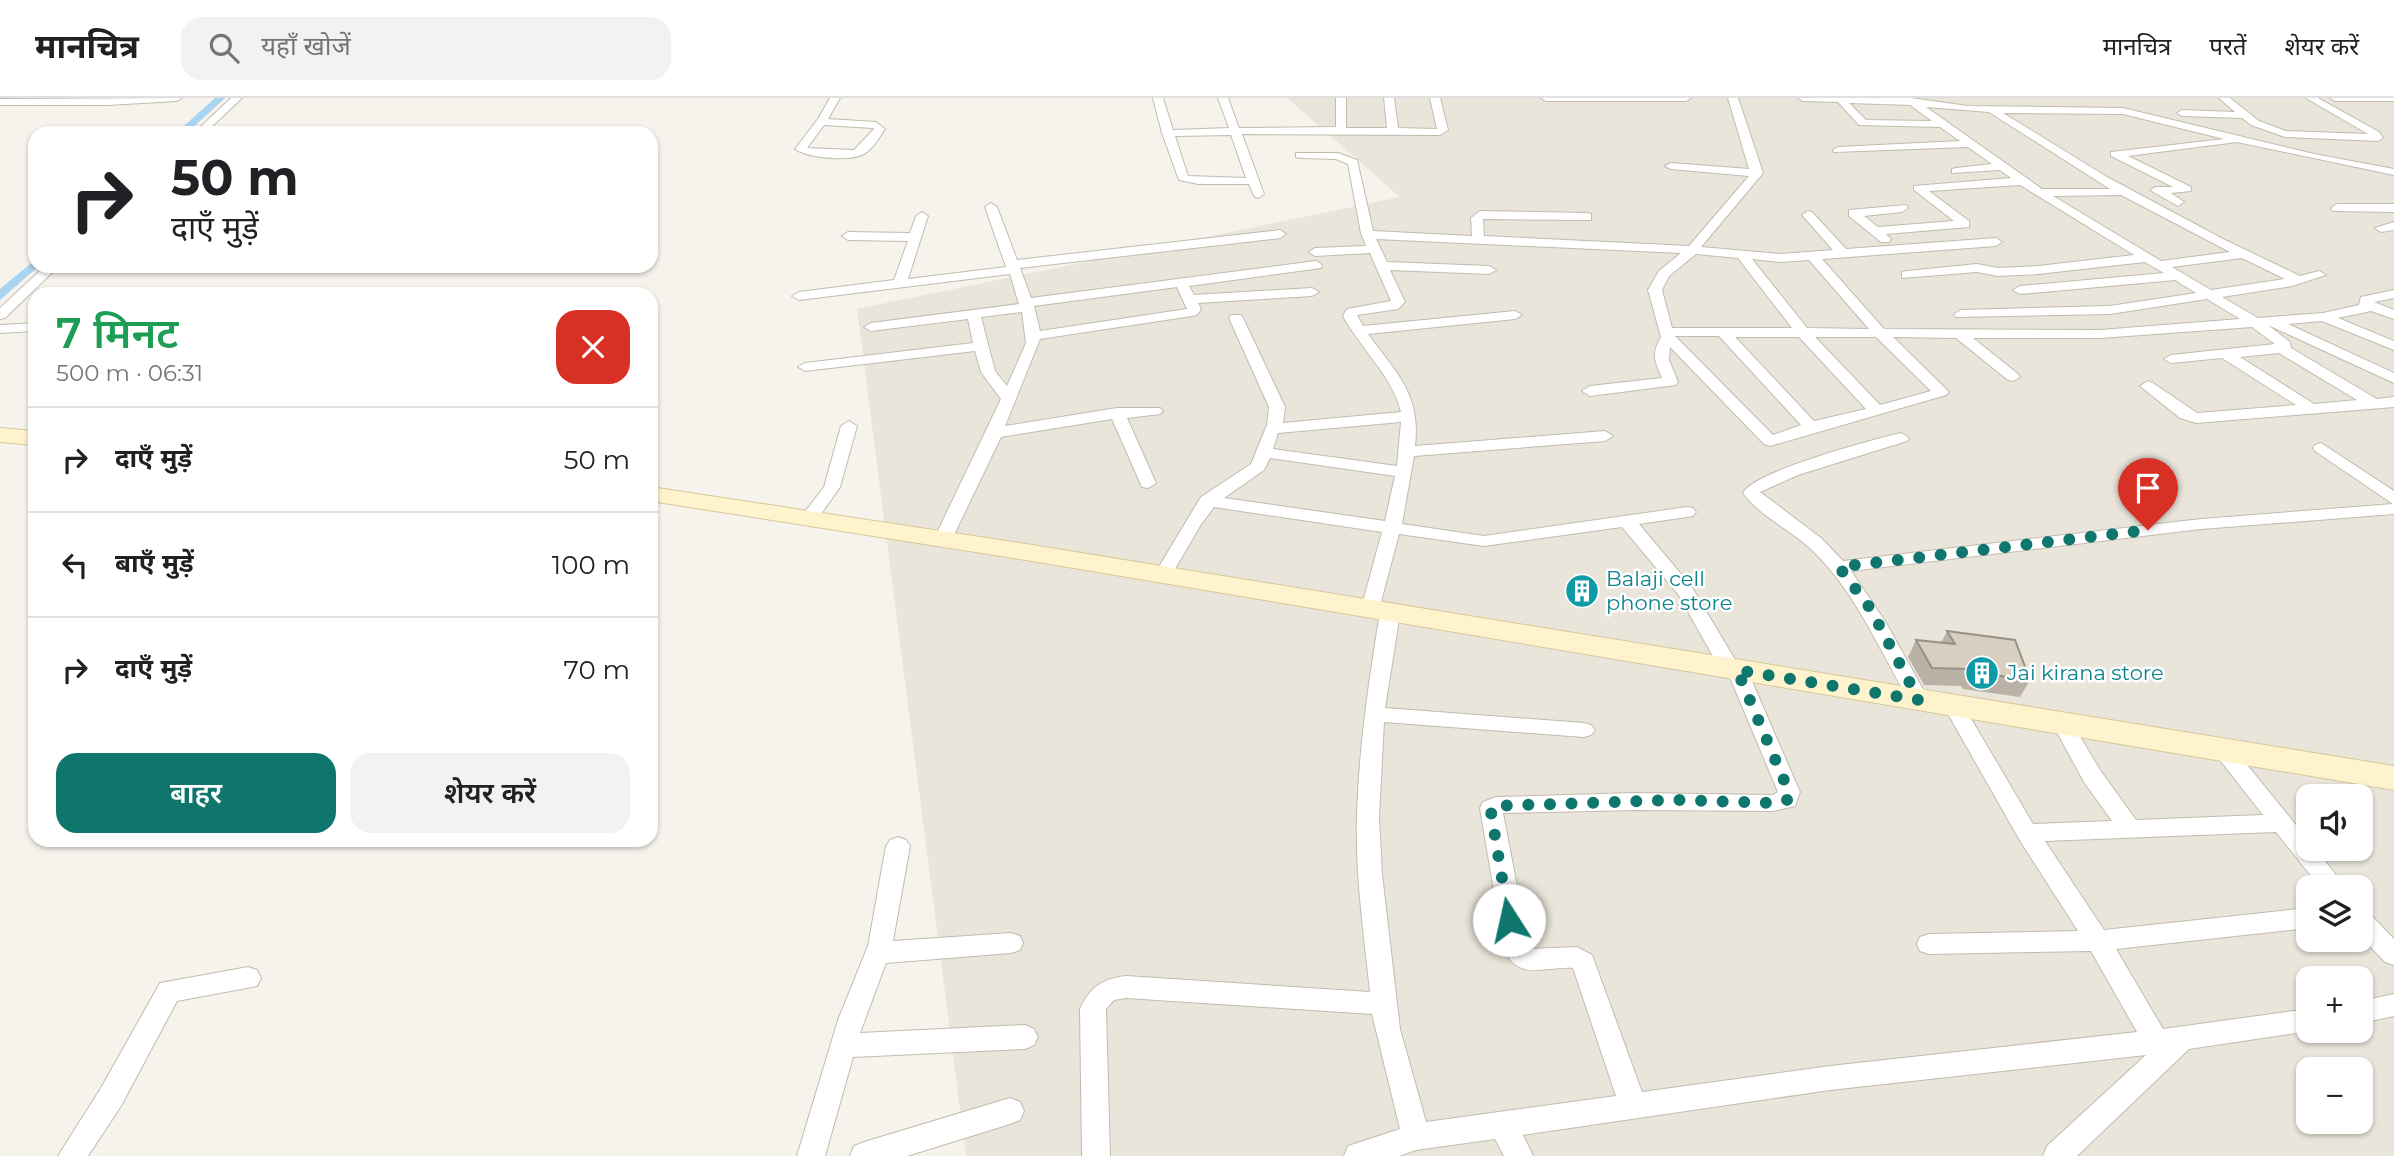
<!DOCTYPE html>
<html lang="hi">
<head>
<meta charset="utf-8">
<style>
  :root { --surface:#fff; --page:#f2f2f2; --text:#202124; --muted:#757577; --line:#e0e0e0; --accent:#0f766e }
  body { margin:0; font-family:Montserrat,"Noto Sans Devanagari",sans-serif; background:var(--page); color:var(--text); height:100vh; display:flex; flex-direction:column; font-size:26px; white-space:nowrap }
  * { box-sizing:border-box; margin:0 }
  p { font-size:23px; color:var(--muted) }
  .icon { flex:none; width:38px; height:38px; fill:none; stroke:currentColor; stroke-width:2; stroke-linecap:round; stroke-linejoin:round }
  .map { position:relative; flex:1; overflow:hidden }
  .details { position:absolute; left:28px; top:189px; width:630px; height:560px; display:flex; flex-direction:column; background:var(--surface); border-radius:21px; box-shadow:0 2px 5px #0004 }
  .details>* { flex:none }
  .guide { position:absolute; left:28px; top:28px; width:630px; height:147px; border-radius:21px; box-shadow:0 2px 5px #0004; background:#fff; color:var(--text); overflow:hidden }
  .tools { position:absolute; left:2296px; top:686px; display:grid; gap:14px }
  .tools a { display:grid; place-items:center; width:77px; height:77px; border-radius:14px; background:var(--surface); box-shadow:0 2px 5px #0004; font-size:35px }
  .pin { position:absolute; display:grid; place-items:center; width:60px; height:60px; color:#fff; margin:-72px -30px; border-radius:50% 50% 50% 0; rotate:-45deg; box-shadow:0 0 7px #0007 }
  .pin .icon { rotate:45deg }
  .me { position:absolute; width:77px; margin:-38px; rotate:350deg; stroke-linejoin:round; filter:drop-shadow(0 0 5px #0008) }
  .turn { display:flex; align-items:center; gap:24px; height:147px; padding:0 28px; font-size:32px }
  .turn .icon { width:91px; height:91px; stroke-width:2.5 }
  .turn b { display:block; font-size:49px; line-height:60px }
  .round { display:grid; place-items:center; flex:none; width:74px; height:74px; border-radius:21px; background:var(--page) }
  .overview { display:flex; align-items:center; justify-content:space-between; height:119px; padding:0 28px }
  h1 { font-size:42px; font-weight:600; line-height:52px; color:#1e9e55 }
  .cta { display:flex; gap:14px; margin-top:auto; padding:14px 28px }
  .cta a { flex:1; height:80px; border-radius:21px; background:var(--accent); color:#fff; font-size:28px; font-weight:600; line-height:80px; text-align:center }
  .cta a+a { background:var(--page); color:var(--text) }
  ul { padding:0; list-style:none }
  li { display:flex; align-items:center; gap:21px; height:105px; padding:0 28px; border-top:2px solid var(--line) }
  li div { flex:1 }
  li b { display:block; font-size:26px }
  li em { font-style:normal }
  header { display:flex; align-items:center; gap:42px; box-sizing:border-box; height:98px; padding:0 35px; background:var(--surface); border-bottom:2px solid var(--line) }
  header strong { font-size:33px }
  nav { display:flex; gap:38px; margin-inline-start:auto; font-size:24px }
  .search { width:490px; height:63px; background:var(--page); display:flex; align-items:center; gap:18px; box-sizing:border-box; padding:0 24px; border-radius:21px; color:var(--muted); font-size:26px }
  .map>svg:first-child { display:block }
  .residential { fill:#eae5da; fill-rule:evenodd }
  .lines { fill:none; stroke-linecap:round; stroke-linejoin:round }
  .canal { fill:#a9d4f2; fill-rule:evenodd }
  .street-casing { stroke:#c2bbae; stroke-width:2 }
  .secondary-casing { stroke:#d6c79b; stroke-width:2 }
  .street { fill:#fff; fill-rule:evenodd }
  .secondary { fill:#fff3cd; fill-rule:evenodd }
  .wall { fill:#bab2a6 }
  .building { fill:#d8cfc1; stroke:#979187; stroke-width:2 }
  .route { stroke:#0f766e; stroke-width:12; stroke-dasharray:0 21.6 }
  .labels { text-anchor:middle; stroke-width:5; stroke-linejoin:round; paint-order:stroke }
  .culture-label { font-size:21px; fill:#0d838f; stroke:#fff; text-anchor:start }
</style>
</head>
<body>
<header>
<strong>मानचित्र</strong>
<div class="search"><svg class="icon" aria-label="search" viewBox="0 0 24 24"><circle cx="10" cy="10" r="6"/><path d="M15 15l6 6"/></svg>यहाँ खोजें</div>
<nav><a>मानचित्र</a><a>परतें</a><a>शेयर करें</a></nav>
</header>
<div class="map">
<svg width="2394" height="1058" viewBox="0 0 2394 1058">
  <rect width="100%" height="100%" fill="#f6f3ec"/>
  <path class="residential" d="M 1287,0 L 2394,0 L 2394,1058 L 966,1058 L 857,211 L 1400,99 ZM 2308,698 L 2361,698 L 2361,751 L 2308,751 ZM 2308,789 L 2361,789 L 2361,842 L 2308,842 ZM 2308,880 L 2361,880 L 2361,933 L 2308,933 ZM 2308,971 L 2361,971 L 2361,1024 L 2308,1024 Z"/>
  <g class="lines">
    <path class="canal" d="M 215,0 L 225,0 L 187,35 L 176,35 Z
      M 35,162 L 35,168 L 39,168 L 0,202 L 0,191 Z"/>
    <g class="street-casing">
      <path id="street" d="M 182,0 L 177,3 L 108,7 L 0,7 L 0,1 Z
        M 231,0 L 242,0 L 205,35 L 194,35 Z
        M 830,0 L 840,0 L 828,21 L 876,24 L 885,31 C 880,38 875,48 867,54 C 854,65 807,60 795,51 L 818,21 ZM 824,27 L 873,30 L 874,31 L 854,52 L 807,50 Z
        M 1153,0 L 1163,0 L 1173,32 L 1229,30 L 1218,0 L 1228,0 L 1239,30 L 1336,29 L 1336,0 L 1346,0 L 1346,30 L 1387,30 L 1384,0 L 1394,0 L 1398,30 L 1437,31 L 1430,0 L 1440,0 L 1448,32 L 1440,37 L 1242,36 L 1264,96 L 1258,100 L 1254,98 L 1249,86 L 1198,86 L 1179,82 L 1162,35 ZM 1231,37 L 1246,80 L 1188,78 L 1175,38 Z
        M 1541,0 L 1691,0 L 1686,3 L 1546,3 Z
        M 1728,0 L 1738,0 L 1763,75 L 1701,149 L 1781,156 L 1833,152 L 1802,117 L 1808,113 L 1812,114 L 1846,151 L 1996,140 L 2002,144 L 1996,148 L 1822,161 L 1884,231 L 2100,232 L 2240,221 L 2207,201 L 2110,216 L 1956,219 L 1954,216 L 1961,212 L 2110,208 L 2196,195 L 2175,182 L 2020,196 L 2013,192 L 2020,188 L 2164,175 L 2145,164 L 2038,176 L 1998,178 L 1977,174 L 1902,180 L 1902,174 L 1907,173 L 1977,166 L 1998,170 L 2038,168 L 2134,157 L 2020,87 L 1929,93 L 1969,123 L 1969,129 L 1886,136 L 1891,141 L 1889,144 L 1881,144 L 1849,118 L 1849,112 L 1906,107 L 1908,110 L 1902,114 L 1864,118 L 1878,129 L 1954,123 L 1914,92 L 1914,88 L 2011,80 L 2000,72 L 1952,75 L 1952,71 L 1956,70 L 1992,66 L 1968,49 L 1834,54 L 1833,52 L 1838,49 L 1960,43 L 1940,29 L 1859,27 L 1838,4 L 1803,3 L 1798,0 L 1911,0 L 1968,8 L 2123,10 L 2314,56 L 2394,71 L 2394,77 L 2237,44 L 2128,58 L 2191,89 L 2191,93 L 2171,95 L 2184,104 L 2178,108 L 2150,92 L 2156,89 L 2173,89 L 2111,58 L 2111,54 L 2224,41 L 2123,16 L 2003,15 L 2107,79 L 2223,141 L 2300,178 L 2319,173 L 2326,177 L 2292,188 L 2222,199 L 2258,220 L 2323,215 L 2359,207 L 2361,199 L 2394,192 L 2394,200 L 2374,204 L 2394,212 L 2394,221 L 2371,213 L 2338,220 L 2394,243 L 2394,252 L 2322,223 L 2288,226 L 2394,275 L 2394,285 L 2268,227 L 2290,244 L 2291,250 L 2377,301 L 2394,299 L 2394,309 L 2196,325 L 2180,320 L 2140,288 L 2148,283 L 2153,285 L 2197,315 L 2296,307 L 2222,260 L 2171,265 L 2164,261 L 2171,257 L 2275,246 L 2252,229 L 2100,240 L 1973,240 L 2018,276 L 2020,279 L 2013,283 L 2008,282 L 1956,240 L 1893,239 L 1946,291 L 1949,294 L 1946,297 L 1770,348 L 1764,346 L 1670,249 L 1669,262 L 1678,284 L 1676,287 L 1590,298 L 1582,293 L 1590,288 L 1662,280 C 1655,264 1651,256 1661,239 L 1648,192 L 1659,173 L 1681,155 L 1376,141 L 1387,164 L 1489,168 L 1496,172 L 1489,176 L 1390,172 L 1405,204 L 1398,211 L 1357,217 L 1363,228 L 1515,213 L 1522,217 L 1515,221 L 1368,236 C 1397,276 1421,296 1415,348 L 1605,333 L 1613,338 L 1605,343 L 1414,358 L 1402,426 L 1484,438 L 1687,409 L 1693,410 L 1696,414 L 1693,418 L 1639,426 L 1691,488 L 1737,565 L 1744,567 L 1747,572 L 1800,694 L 1795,708 L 1773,713 L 1635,712 L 1503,715 L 1529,851 L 1577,849 L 1592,857 L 1642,994 L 1830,968 L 2137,934 L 2091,853 L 1929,856 L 1920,853 L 1917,846 L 1920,839 L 1929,836 L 2078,833 L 2019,741 L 1943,607 L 1946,602 L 1960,602 L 2033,726 L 2112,723 L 2084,684 L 2052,625 L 2055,620 L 2062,618 L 2069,620 L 2100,672 L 2136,722 L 2263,717 L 2212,652 L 2215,647 L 2223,644 L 2231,647 L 2308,742 L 2308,751 L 2316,751 L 2345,789 L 2320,789 L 2276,734 L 2045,743 L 2104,832 L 2308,810 L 2308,830 L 2116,851 L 2163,931 L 2308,911 L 2310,933 L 2189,951 L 2077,1058 L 2043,1058 L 2047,1048 L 2146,957 L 1830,992 L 1523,1037 L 1533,1058 L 1504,1058 L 1495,1041 L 1416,1052 L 1399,1058 L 1344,1058 L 1348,1048 L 1400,1031 L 1372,916 L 1126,900 L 1114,902 L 1106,911 L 1110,1058 L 1082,1058 L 1080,911 C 1090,889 1102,881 1126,878 L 1370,894 C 1364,836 1355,776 1357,717 C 1359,649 1369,582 1380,515 L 1383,511 L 1397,511 L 1400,515 L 1385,610 L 1584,625 L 1591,627 L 1595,632 L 1591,637 L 1584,639 L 1384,624 L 1379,719 L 1382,776 L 1400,931 L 1426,1024 L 1616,998 L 1573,870 C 1544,868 1520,884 1504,852 L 1480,710 L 1483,704 L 1496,699 L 1635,695 L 1773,697 L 1778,694 L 1729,577 L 1723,576 L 1678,496 L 1622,429 L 1484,448 L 1399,436 L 1379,511 L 1370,517 L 1361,511 L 1382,434 L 1214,409 L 1200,428 L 1169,481 L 1157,481 L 1154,477 L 1201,399 L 1251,366 L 1267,327 L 1269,309 L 1229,220 L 1231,217 L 1241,217 L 1243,220 L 1285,309 L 1283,325 L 1401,314 C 1392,277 1360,250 1343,218 L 1347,211 L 1391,203 L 1370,155 L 1315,158 L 1309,154 L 1315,150 L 1366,148 L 1361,135 L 1348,66 L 1336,61 L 1300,60 L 1296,59 L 1296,55 L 1338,55 L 1357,62 L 1373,133 L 1472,138 L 1471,120 L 1480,113 L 1587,115 L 1591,116 L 1591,122 L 1483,121 L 1484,138 L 1689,148 L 1749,78 L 1671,71 L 1665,68 L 1671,65 L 1749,71 ZM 1849,5 L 1910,7 L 1932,23 L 1866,22 ZM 1926,9 L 1989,14 L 2110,91 L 2042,91 ZM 2121,97 L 2230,154 L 2161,163 L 2053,98 ZM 1696,156 L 1738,160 L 1792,230 L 1672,230 L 1662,192 L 1669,178 ZM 2242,160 L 2285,181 L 2211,192 L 2172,169 ZM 1752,161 L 1781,164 L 1809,162 L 1869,231 L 1807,230 ZM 1675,238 L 1719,238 L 1801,327 L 1773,337 ZM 1735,239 L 1799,239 L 1866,311 L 1814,323 ZM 1815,239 L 1876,239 L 1931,293 L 1880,307 ZM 2279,255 L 2357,302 L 2314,306 L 2240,259 ZM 1401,324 L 1397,368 L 1273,351 L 1278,335 ZM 1270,360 L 1395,378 L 1385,423 L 1224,400 L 1264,372 Z
        M 2219,0 L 2230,0 L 2259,23 L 2286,33 L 2368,36 L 2306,0 L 2318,0 L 2379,34 L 2383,40 L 2378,43 L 2285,39 L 2251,27 L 2242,20 L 2182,18 L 2177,15 L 2182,12 L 2235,14 Z
        M 2330,0 L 2394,0 L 2394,3 L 2335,3 Z
        M 991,105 L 997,109 L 1017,162 L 1280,132 L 1286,136 L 1280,140 L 1020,170 L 1031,200 L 1316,163 L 1322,167 L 1321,170 L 1189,188 L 1194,197 L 1312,190 L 1319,194 L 1312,198 L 1198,205 L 1201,211 L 1197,217 L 1192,218 L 1040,241 L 1005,328 L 1117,310 L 1160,310 L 1163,313 L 1160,316 L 1127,320 L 1156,385 L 1148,390 L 1142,389 L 1112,321 L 1001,339 L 952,441 L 943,446 L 934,441 L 1001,301 L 981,274 L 975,253 L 805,273 L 798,269 L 805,265 L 973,245 L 968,221 L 871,233 L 864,229 L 871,225 L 1019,206 L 1010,176 L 799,202 L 792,198 L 799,194 L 894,182 L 908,143 L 848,142 L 842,138 L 848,134 L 910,135 L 916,118 L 922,114 L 928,118 L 908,181 L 1006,169 L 985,109 ZM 1177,189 L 1187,211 L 1040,233 L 1034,208 ZM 1022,214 L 1026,245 L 1007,288 L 995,273 L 981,219 Z
        M 2337,106 L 2394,106 L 2394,114 L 2333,113 L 2331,110 Z
        M 2394,124 L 2394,132 L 2381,134 L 2375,130 Z
        M 45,168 L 59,168 L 5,220 L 0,221 L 0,210 Z
        M 35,225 L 35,233 L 0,235 L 0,227 Z
        M 849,323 L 857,328 L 840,389 L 816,423 L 804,423 L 801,419 L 824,389 L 841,328 Z
        M 1901,335 L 1909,340 L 1907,343 L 1798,377 L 1760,394 L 1821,440 L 1843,463 L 2201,421 L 2393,406 L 2315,353 L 2313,350 L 2315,347 L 2321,345 L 2394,393 L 2394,416 L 2201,431 L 1851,473 L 1885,523 L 1929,602 L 1926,607 L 1912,607 C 1881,556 1859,500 1817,457 C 1795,433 1762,421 1743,395 C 1754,373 1872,342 1901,335 Z
        M 898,739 L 906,742 L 910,748 L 893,843 L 1011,835 L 1020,838 L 1023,845 L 1020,852 L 1011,855 L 886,865 L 860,935 L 1025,927 L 1034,931 L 1038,939 L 1034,947 L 1025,951 L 853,959 L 825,1058 L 797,1058 L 838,922 L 868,848 L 886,748 L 890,742 Z
        M 2361,813 L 2370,816 L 2394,841 L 2394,867 L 2385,864 L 2361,839 Z
        M 248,869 L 257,872 L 261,880 L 257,888 L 177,903 L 121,1008 L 88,1058 L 58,1058 L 101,990 L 160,885 Z
        M 2394,896 L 2394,918 L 2361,925 L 2361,903 Z
        M 1010,1000 L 1020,1004 L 1024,1013 L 1020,1022 L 1010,1026 L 907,1058 L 850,1058 L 854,1048 L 864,1044 Z"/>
    </g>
    <g class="secondary-casing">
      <path id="secondary" d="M 0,330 L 35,333 L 35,347 L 0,344 Z
        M 651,389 L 1026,446 L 2394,668 L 2394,692 L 1026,462 L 651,403 Z"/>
    </g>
    <use href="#street" class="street"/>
    <use href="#secondary" class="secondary"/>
  </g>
  <path class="wall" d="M 1947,533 L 2030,582 L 2020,599 L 1963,591 L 1961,588 L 1924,587 L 1908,559 L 1916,542 L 1941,545 Z"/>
  <path class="building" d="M 1947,533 L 2015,542 L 2030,582 L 1971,574 L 1969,571 L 1932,570 L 1916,542 L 1955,546 Z"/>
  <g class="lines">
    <path class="route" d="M 1509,822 L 1491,714 L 1493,708 L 1676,702 L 1773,705 L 1787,702 L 1789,694 L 1737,572 L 1919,602 L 1870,510 L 1839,469 L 2148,432"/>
  </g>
  <defs>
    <g id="building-disc" transform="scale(1.75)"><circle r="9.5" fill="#0f9aa8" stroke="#fff"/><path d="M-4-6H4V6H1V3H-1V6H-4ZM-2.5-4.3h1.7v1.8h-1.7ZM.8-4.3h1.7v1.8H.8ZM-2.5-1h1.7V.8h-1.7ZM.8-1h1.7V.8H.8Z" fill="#fff"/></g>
  </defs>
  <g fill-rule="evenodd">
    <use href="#building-disc" x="1582" y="493"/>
    <use href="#building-disc" x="1982" y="575"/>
  </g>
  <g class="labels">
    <g class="culture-label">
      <text x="1606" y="488">Balaji cell<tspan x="1606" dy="24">phone store</tspan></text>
      <text x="2007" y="582">Jai kirana store</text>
    </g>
  </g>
</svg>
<div class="tools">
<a><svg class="icon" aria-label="sound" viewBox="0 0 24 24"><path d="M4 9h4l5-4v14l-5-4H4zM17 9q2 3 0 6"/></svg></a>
<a><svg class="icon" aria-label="layers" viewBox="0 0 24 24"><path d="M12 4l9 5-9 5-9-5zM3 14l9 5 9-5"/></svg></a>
<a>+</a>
<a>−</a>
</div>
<div class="pin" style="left:2148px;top:432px;background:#d93025"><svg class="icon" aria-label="arrive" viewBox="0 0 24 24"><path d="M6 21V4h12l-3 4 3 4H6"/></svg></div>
<svg class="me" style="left:1509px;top:822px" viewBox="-20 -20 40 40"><circle r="19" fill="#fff"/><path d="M0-13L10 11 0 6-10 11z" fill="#0f766e"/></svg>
<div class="guide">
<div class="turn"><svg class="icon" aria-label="right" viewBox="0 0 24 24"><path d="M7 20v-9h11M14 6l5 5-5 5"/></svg><div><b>50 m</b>दाएँ मुड़ें</div></div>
</div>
<section class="details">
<div class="overview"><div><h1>7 मिनट</h1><p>500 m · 06:31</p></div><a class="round" style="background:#d93025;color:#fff"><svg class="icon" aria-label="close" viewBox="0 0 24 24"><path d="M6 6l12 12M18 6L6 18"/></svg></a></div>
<ul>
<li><svg class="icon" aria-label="right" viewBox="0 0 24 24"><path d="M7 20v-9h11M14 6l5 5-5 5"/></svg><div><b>दाएँ मुड़ें</b></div><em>50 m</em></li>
<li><svg class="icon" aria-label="left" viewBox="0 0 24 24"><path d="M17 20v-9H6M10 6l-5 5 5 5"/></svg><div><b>बाएँ मुड़ें</b></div><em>100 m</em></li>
<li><svg class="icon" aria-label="right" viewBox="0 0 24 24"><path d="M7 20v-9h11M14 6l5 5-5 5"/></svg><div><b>दाएँ मुड़ें</b></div><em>70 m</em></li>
</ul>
<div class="cta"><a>बाहर</a><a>शेयर करें</a></div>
</section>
</div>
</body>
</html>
